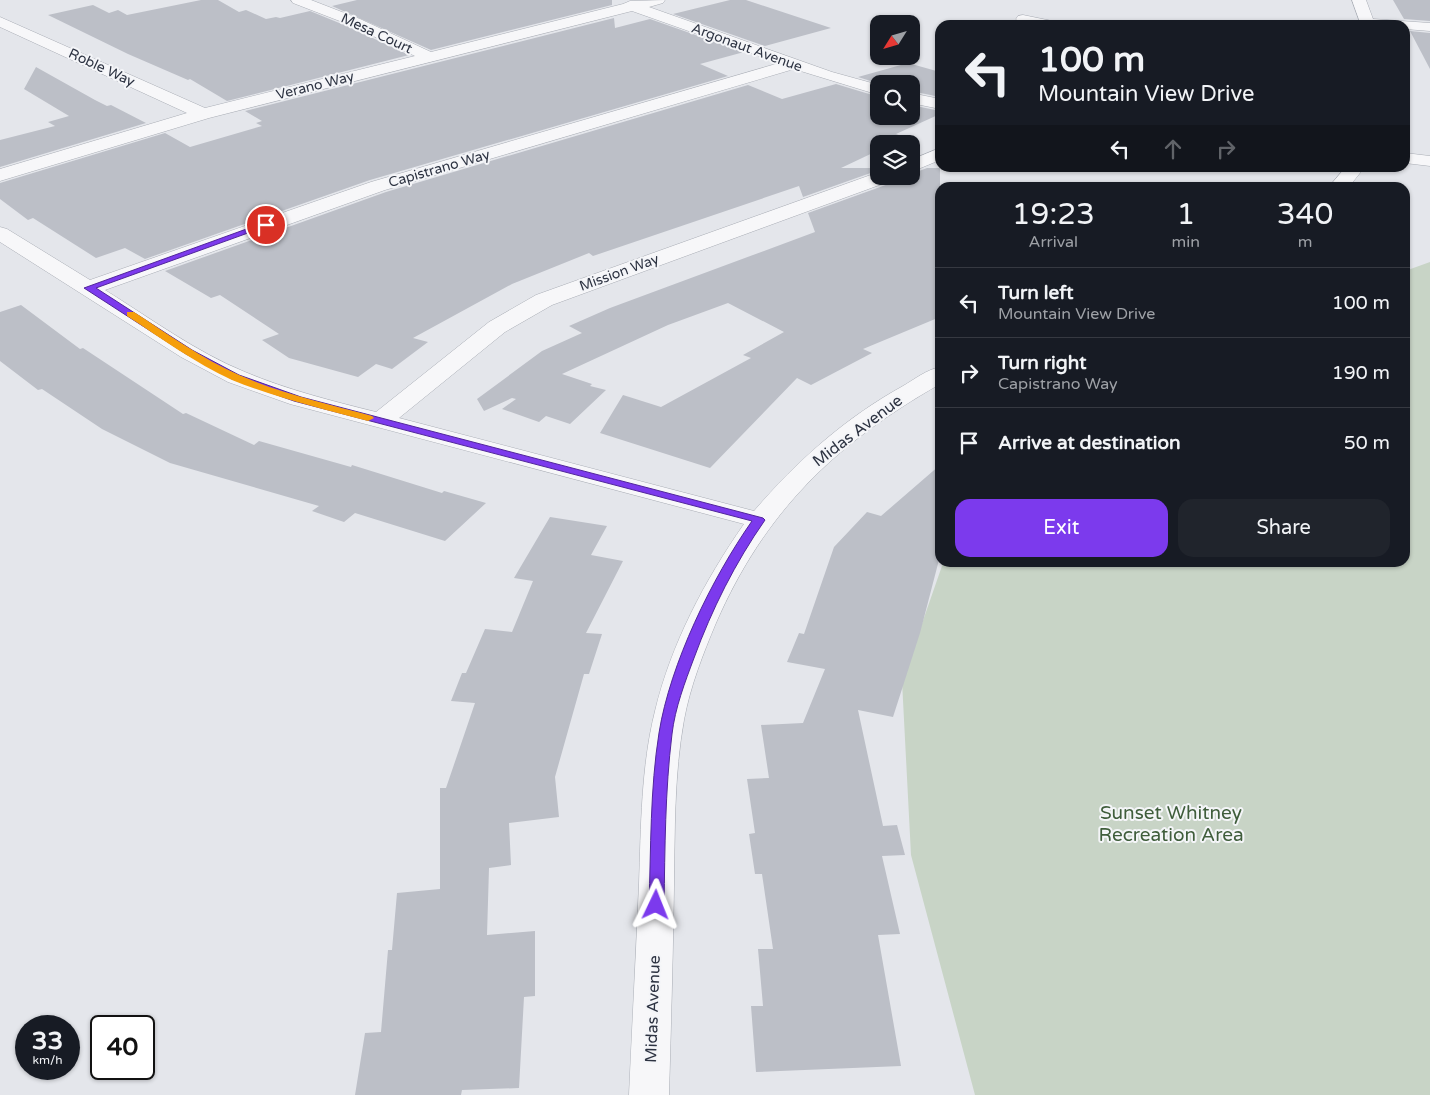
<!DOCTYPE html>
<html lang="en">
<head>
<meta charset="utf-8">
<style>
  :root { --surface:#171b24; --page:#20242c; --text:#f1f3f6; --muted:#9ea1a6; --line:#363941; --accent:#7c3aed }
  body { margin:0; font-family:"Varela Round",sans-serif; background:var(--page); color:var(--text); height:100vh; display:flex; flex-direction:column; font-size:19px; white-space:nowrap }
  * { box-sizing:border-box; margin:0 }
  p { font-size:16px; color:var(--muted) }
  .icon { flex:none; width:28px; height:28px; fill:none; stroke:currentColor; stroke-width:2; stroke-linecap:round; stroke-linejoin:round }
  .map { position:relative; flex:1; overflow:hidden }
  .panel { position:absolute; left:935px; top:182px; width:475px; height:385px; display:flex; flex-direction:column; background:var(--surface); border-radius:15px; box-shadow:0 1px 4px #0004 }
  .panel>* { flex:none }
  .hud { position:absolute; left:935px; top:20px; width:475px; height:152px; border-radius:15px; box-shadow:0 1px 4px #0004; background:#171b24; color:var(--text); overflow:hidden }
  .needle { width:32px; rotate:233deg }
  .controls { position:absolute; left:870px; top:15px; display:grid; gap:10px }
  .controls a { display:grid; place-items:center; width:50px; height:50px; border-radius:10px; background:var(--surface); box-shadow:0 1px 4px #0004; font-size:25px }
  .speed { position:absolute; left:15px; top:1015px; display:flex; gap:10px; font-size:25px; font-weight:700; text-align:center }
  .speed>* { display:grid; place-content:center; width:65px; height:65px; border-radius:50%; background:var(--surface); box-shadow:0 1px 4px #0004; line-height:1 }
  .speed small { font-size:12px; font-weight:400 }
  .speed .limit { border:2px solid #111; border-radius:8px; background:#fff; color:#111 }
  .pin { position:absolute; display:grid; place-items:center; width:42px; height:42px; color:#fff; margin:-21px; border:2px solid #fff; border-radius:50%; box-shadow:0 1px 5px #0007 }
  .me { position:absolute; width:55px; margin:-28px; rotate:2deg; stroke-linejoin:round; filter:drop-shadow(0 0 4px #0008) }
  .turn { display:flex; align-items:center; gap:18px; height:105px; padding:0 20px; font-size:22px }
  .turn .icon { width:65px; height:65px; stroke-width:2.5 }
  .turn b { display:block; font-size:35px; line-height:42px }
  .lanes { display:flex; align-items:center; height:48px; padding:0 20px; background:#0003; justify-content:center; gap:25px; direction:ltr }
  .lanes .off { opacity:.35 }
  .eta { display:flex; justify-content:space-evenly; align-items:center; height:85px; text-align:center }
  .eta b { font-size:30px; font-weight:600; line-height:35px }
  .primary-button { display:flex; gap:10px; margin-top:auto; padding:10px 20px }
  .primary-button a { flex:1; height:58px; border-radius:15px; background:var(--accent); color:#fff; font-size:20px; font-weight:600; line-height:58px; text-align:center }
  .primary-button a+a { background:var(--page); color:var(--text) }
  ul { padding:0; list-style:none }
  li { display:flex; align-items:center; gap:15px; height:70px; padding:0 20px; border-top:1px solid var(--line) }
  li div { flex:1 }
  li b { display:block; font-size:19px }
  li em { font-style:normal }
  .map>svg:first-child { display:block }
  .green { fill:#c8d4c6 }
  .building { fill:#bcbfc7 }
  .lines { fill:none; stroke-linecap:round; stroke-linejoin:round }
  .minor-casing { stroke:#a9adb5; stroke-width:1 }
  .minor { fill:#f7f7f9; fill-rule:evenodd }
  .route { fill:#7c3aed; stroke:#51269a }
  .slow { fill:#f59e0b }
  .labels { text-anchor:middle; stroke-width:4; stroke-linejoin:round; paint-order:stroke }
  .far-street-label { font-size:14px; fill:#2d3342; stroke:#f4f5f8 }
  .street-label { font-size:16px; fill:#2d3342; stroke:#f4f5f8 }
  .near-park-label { font-size:19px; fill:#3f5d3b; stroke:#f4f5f8 }
</style>
</head>
<body>
<div class="map">
<svg width="1430" height="1095" viewBox="0 0 1430 1095">
  <rect width="100%" height="100%" fill="#e4e6eb"/>
  <path class="green" d="M 1430,262 L 1430,1095 L 975,1095 L 911,855 L 902,681 L 943,563 L 1405,562 L 1405,271 Z"/>
  <path class="building" d="M 201,0 L 218,0 L 239,12 L 246,10 L 266,19 L 276,17 L 280,18 L 310,11 L 349,27 L 409,55 L 227,101 L 190,79 L 188,80 L 128,54 L 48,15 L 93,5 L 109,13 L 118,10 L 127,15 Z
    M 357,0 L 612,0 L 612,5 L 431,50 L 332,6 Z
    M 730,0 L 746,0 L 831,28 L 765,46 L 673,14 Z
    M 1393,0 L 1430,0 L 1430,21 L 1404,19 Z
    M 614,18 L 615,28 L 650,19 L 744,52 L 700,64 L 728,76 L 370,180 L 145,259 L 125,248 L 96,258 L 33,218 L 28,220 L 0,199 L 0,183 L 165,133 L 190,147 L 262,126 L 256,123 L 262,121 L 245,111 Z
    M 1410,31 L 1430,33 L 1430,69 Z
    M 908,63 L 940,72 L 940,97 L 911,91 L 911,84 L 880,84 L 858,77 Z
    M 36,67 L 95,100 L 107,106 L 111,105 L 146,123 L 0,167 L 0,140 L 55,126 L 48,122 L 69,116 L 24,89 Z
    M 836,84 L 879,97 L 879,116 L 911,116 L 911,105 L 940,111 L 940,114 L 896,134 L 907,138 L 893,144 L 879,144 L 879,150 L 841,168 L 879,168 L 879,170 L 803,197 L 799,186 L 593,256 L 589,253 L 512,284 L 413,338 L 428,342 L 392,369 L 376,364 L 358,377 L 289,358 L 262,340 L 279,334 L 220,295 L 211,298 L 165,271 L 386,192 L 748,85 L 782,99 Z
    M 927,168 L 940,168 L 940,317 L 863,349 L 872,353 L 811,385 L 797,378 L 710,468 L 600,433 L 623,395 L 661,407 L 751,358 L 743,355 L 784,332 L 728,303 L 668,325 L 562,374 L 592,384 L 590,386 L 606,390 L 570,424 L 546,416 L 539,422 L 502,409 L 516,399 L 512,398 L 484,411 L 477,399 L 542,351 L 582,333 L 569,326 L 610,308 L 815,232 L 808,213 L 894,182 L 897,176 L 911,176 L 911,174 Z
    M 21,305 L 80,349 L 83,348 L 183,414 L 186,413 L 254,445 L 259,441 L 351,467 L 352,465 L 442,493 L 444,491 L 486,503 L 445,541 L 355,513 L 344,522 L 312,511 L 319,506 L 170,463 L 102,429 L 42,389 L 38,390 L 0,361 L 0,312 Z
    M 940,465 L 940,556 L 920,633 L 893,717 L 858,710 L 883,826 L 897,825 L 905,855 L 882,856 L 900,934 L 878,935 L 901,1066 L 756,1072 L 751,1006 L 763,1006 L 758,949 L 773,949 L 762,874 L 755,874 L 749,834 L 755,833 L 747,779 L 769,778 L 761,725 L 803,723 L 825,669 L 787,662 L 799,633 L 804,634 L 834,547 L 867,512 L 881,516 Z
    M 550,517 L 607,526 L 591,555 L 623,561 L 586,633 L 602,634 L 589,674 L 584,674 L 555,777 L 559,817 L 509,823 L 511,865 L 489,868 L 487,935 L 535,931 L 535,996 L 524,997 L 519,1088 L 462,1090 L 461,1095 L 355,1095 L 365,1033 L 381,1032 L 388,950 L 392,950 L 397,893 L 440,889 L 440,788 L 446,788 L 475,703 L 451,701 L 462,673 L 466,673 L 485,629 L 512,632 L 533,581 L 514,578 Z"/>
  <g class="lines">
    <g class="minor-casing">
      <path id="minor" d="M 291,0 L 311,0 L 360,19 L 431,52 L 623,4 L 630,1 L 665,0 L 663,3 L 649,7 L 832,72 L 879,85 L 879,95 L 794,69 L 385,190 L 105,290 C 150,318 196,352 245,372 C 288,390 332,401 376,412 L 489,322 L 536,295 L 879,172 L 879,176 L 895,176 L 893,180 L 552,305 L 505,332 L 399,418 L 754,511 C 797,461 845,418 903,386 C 915,379 926,370 940,367 L 940,384 C 835,444 765,511 716,623 C 703,654 690,687 684,720 C 674,775 675,831 674,887 C 673,956 671,1026 669,1095 L 629,1095 C 632,1025 636,954 639,884 C 641,826 641,767 655,711 C 671,644 705,580 744,524 L 290,404 L 228,382 L 181,357 L 0,242 L 0,227 L 7,229 L 90,280 L 371,182 L 779,63 L 632,11 L 209,118 L 0,181 L 0,169 L 187,113 L 0,27 L 0,17 L 205,108 L 415,56 L 350,25 L 293,3 Z
        M 1352,0 L 1366,0 L 1373,19 L 1430,23 L 1430,31 L 1405,29 L 1405,25 L 1361,25 Z
        M 1023,15 L 1057,22 L 1059,25 L 1031,25 L 1018,22 L 1016,19 L 1018,16 Z
        M 911,93 L 940,99 L 940,109 L 911,103 Z
        M 940,148 L 940,160 L 911,172 L 911,160 Z
        M 1405,153 L 1430,156 L 1430,166 L 1405,163 Z
        M 1345,168 L 1364,168 L 1348,188 L 1328,188 Z"/>
    </g>
    <use href="#minor" class="minor"/>
  </g>
  <path class="route" d="M 263,223 L 270,225 L 96,288 L 192,350 L 239,375 L 301,397 L 763,518 L 765,520 C 735,563 712,609 694,658 C 685,682 675,708 672,734 C 665,791 665,848 664,905 L 661,909 L 656,910 L 651,909 L 649,905 C 651,848 650,789 659,733 C 670,664 712,578 752,521 L 294,401 L 232,379 L 186,354 L 84,288 Z"/>
  <path class="slow" d="M 127,312 L 134,312 C 168,334 202,359 239,375 C 282,394 328,404 372,416 L 374,418 L 368,421 C 323,409 276,398 232,380 C 195,363 161,338 127,316 Z"/>
  <g class="labels">
    <g class="far-street-label">
      <text transform="translate(377 33) rotate(25)" y="5">Mesa Court</text>
      <text transform="translate(747 47) rotate(20)" y="5">Argonaut Avenue</text>
      <text transform="translate(102 67) rotate(25)" y="5">Roble Way</text>
      <text transform="translate(315 85) rotate(-14)" y="5">Verano Way</text>
      <text transform="translate(439 168) rotate(-16)" y="5">Capistrano Way</text>
      <text transform="translate(619 272) rotate(-20)" y="5">Mission Way</text>
    </g>
    <g class="street-label">
      <text transform="translate(857 430) rotate(-37)" y="6">Midas Avenue</text>
      <text transform="translate(652 1009) rotate(-88)" y="6">Midas Avenue</text>
    </g>
    <g class="near-park-label">
      <text x="1171" y="819">Sunset Whitney<tspan x="1171" dy="22">Recreation Area</tspan></text>
    </g>
  </g>
</svg>
<div class="controls">
<a><svg class="needle" viewBox="-14 -14 28 28"><path d="M0-13l5 13h-10z" fill="#e53935"/><path d="M0 13l5-13h-10z" fill="#9ea1a6"/></svg></a>
<a><svg class="icon" aria-label="search" viewBox="0 0 24 24"><circle cx="10" cy="10" r="6"/><path d="M15 15l6 6"/></svg></a>
<a><svg class="icon" aria-label="layers" viewBox="0 0 24 24"><path d="M12 4l9 5-9 5-9-5zM3 14l9 5 9-5"/></svg></a>
</div>
<div class="speed"><div>33<small>km/h</small></div><div class="limit">40</div></div>
<div class="pin" style="left:266px;top:225px;background:#d93025"><svg class="icon" aria-label="arrive" viewBox="0 0 24 24"><path d="M6 21V4h12l-3 4 3 4H6"/></svg></div>
<svg class="me" style="left:656px;top:905px" viewBox="-20 -20 40 40"><path d="M0-17L14 15 0 8-14 15z" fill="#7c3aed" stroke="#fff" stroke-width="4"/></svg>
<div class="hud">
<div class="turn"><svg class="icon" aria-label="left" viewBox="0 0 24 24"><path d="M17 20v-9H6M10 6l-5 5 5 5"/></svg><div><b>100 m</b>Mountain View Drive</div></div>
<div class="lanes"><svg class="icon" aria-label="left" viewBox="0 0 24 24"><path d="M17 20v-9H6M10 6l-5 5 5 5"/></svg><svg class="icon off" aria-label="ahead" viewBox="0 0 24 24"><path d="M12 20V5M6 11l6-6 6 6"/></svg><svg class="icon off" aria-label="right" viewBox="0 0 24 24"><path d="M7 20v-9h11M14 6l5 5-5 5"/></svg></div>
</div>
<section class="panel">
<div class="eta">
<div><b>19:23</b><p>Arrival</p></div>
<div><b>1</b><p>min</p></div>
<div><b>340</b><p>m</p></div>
</div>
<ul>
<li><svg class="icon" aria-label="left" viewBox="0 0 24 24"><path d="M17 20v-9H6M10 6l-5 5 5 5"/></svg><div><b>Turn left</b><p>Mountain View Drive</p></div><em>100 m</em></li>
<li><svg class="icon" aria-label="right" viewBox="0 0 24 24"><path d="M7 20v-9h11M14 6l5 5-5 5"/></svg><div><b>Turn right</b><p>Capistrano Way</p></div><em>190 m</em></li>
<li><svg class="icon" aria-label="arrive" viewBox="0 0 24 24"><path d="M6 21V4h12l-3 4 3 4H6"/></svg><div><b>Arrive at destination</b></div><em>50 m</em></li>
</ul>
<div class="primary-button"><a>Exit</a><a>Share</a></div>
</section>
</div>
</body>
</html>
